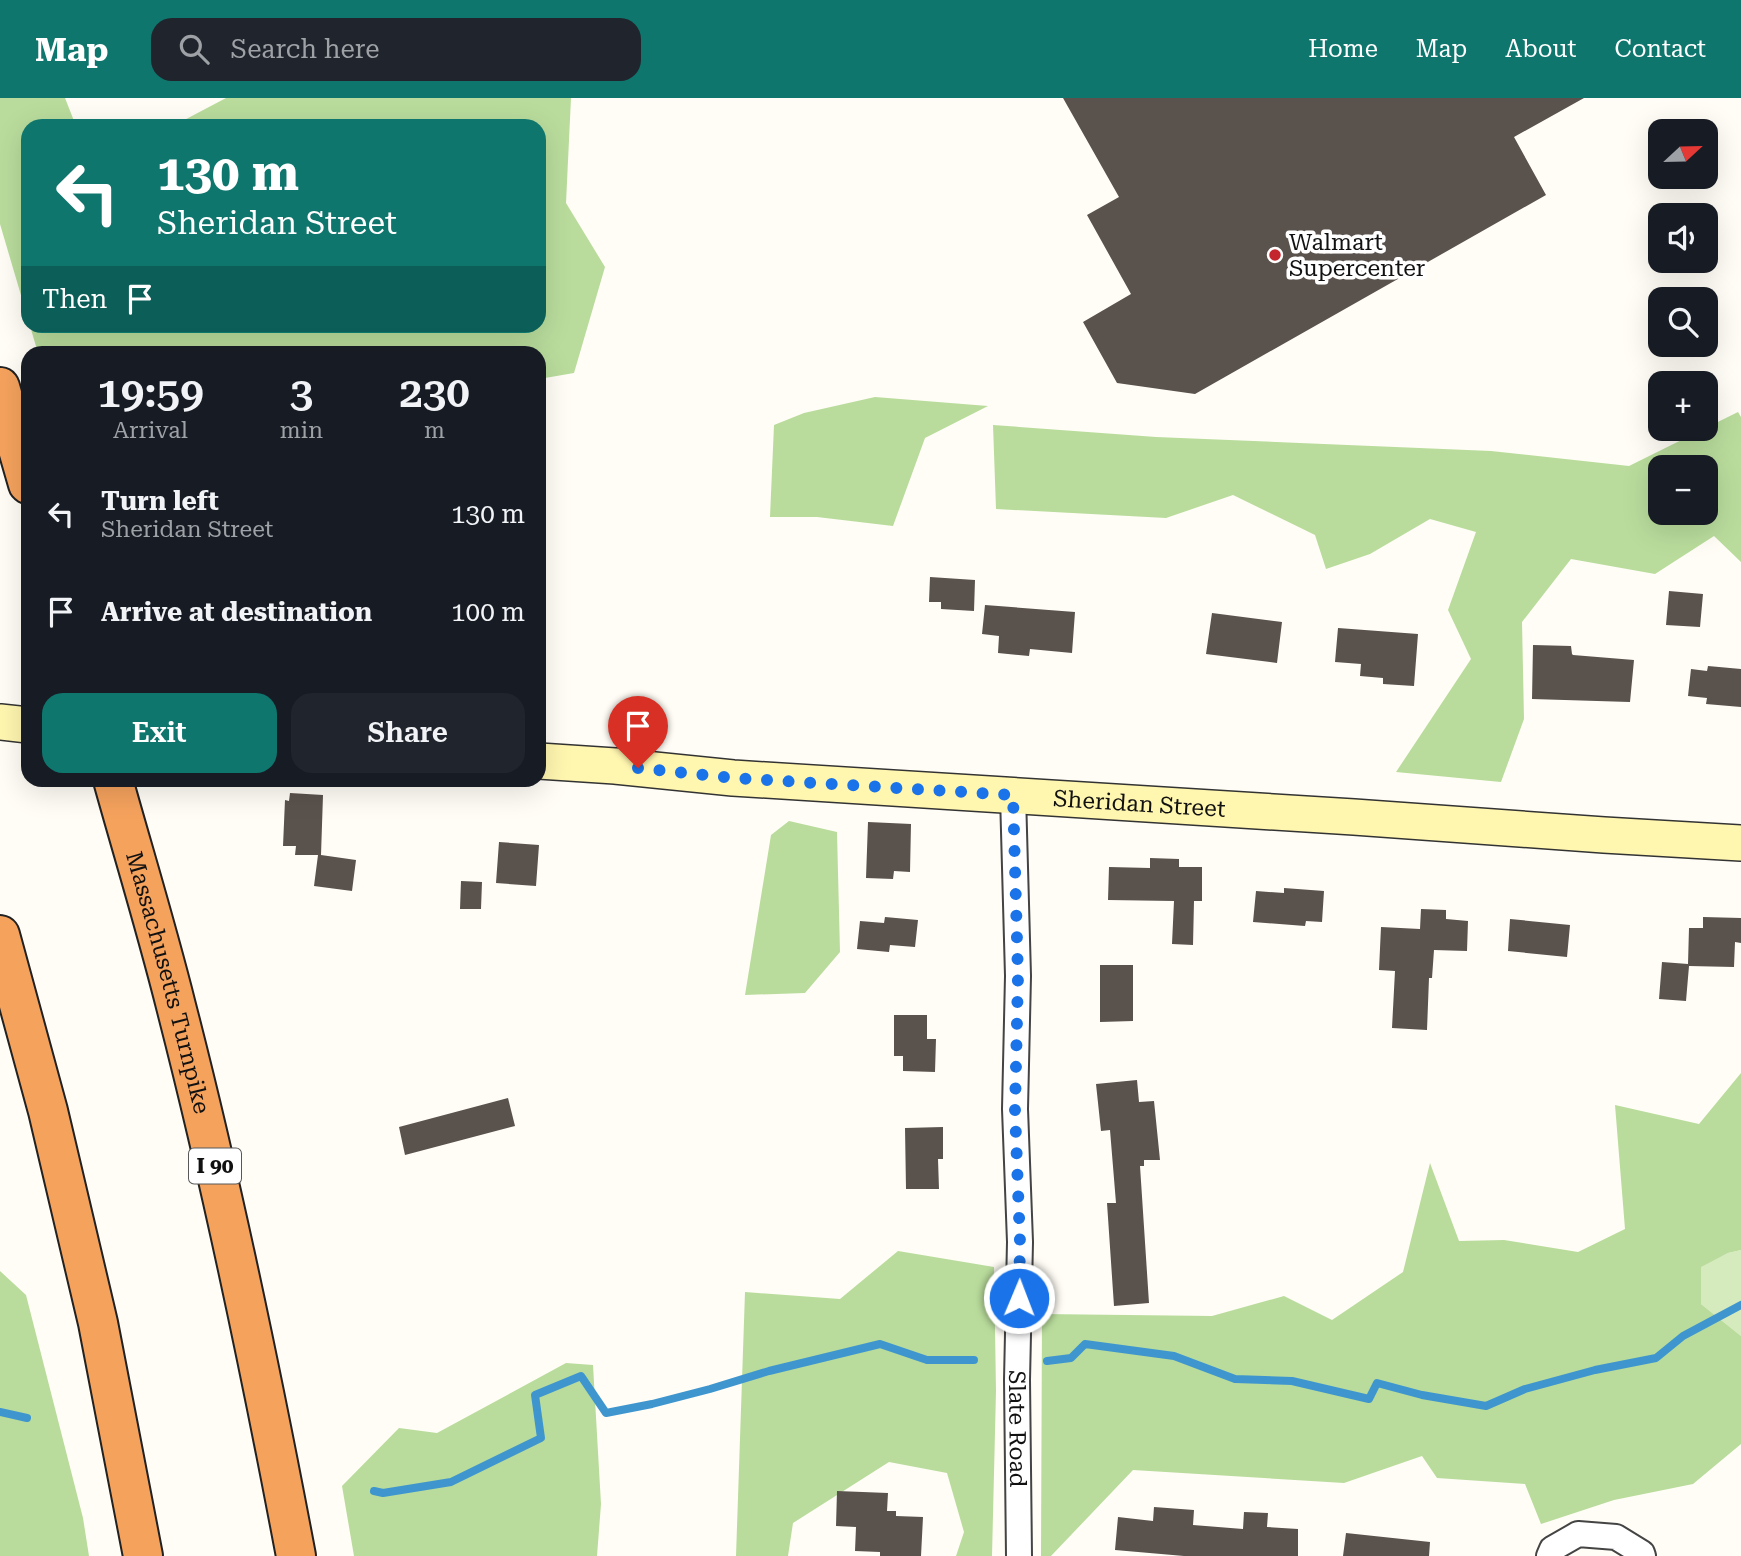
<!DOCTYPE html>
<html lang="en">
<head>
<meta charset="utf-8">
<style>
  :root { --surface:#171b24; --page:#20242c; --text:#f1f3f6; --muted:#9ea1a6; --accent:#0f766e }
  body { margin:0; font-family:"Roboto Serif",serif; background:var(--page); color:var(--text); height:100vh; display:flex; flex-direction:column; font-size:26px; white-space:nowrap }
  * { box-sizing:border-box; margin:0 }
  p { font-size:23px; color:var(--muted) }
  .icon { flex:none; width:38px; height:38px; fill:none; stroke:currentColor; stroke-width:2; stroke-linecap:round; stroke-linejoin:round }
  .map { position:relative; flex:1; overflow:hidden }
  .panel { position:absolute; left:21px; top:248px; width:525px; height:441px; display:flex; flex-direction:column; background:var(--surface); border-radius:21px; box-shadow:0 7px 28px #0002 }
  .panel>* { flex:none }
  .guide { position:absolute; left:21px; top:21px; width:525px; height:214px; border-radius:21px; box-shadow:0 7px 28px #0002; background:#0f766e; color:#fff; overflow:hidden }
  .needle { width:46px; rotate:68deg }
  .controls { position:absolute; left:1648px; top:21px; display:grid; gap:14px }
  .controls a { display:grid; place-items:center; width:70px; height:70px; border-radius:14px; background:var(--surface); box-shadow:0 7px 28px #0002; font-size:35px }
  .pin { position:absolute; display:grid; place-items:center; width:60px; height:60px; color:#fff; margin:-72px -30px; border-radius:50% 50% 50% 0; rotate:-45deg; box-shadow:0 0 7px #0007 }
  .pin .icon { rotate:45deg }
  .me { position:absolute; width:77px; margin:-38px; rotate:1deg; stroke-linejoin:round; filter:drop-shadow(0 0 5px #0008) }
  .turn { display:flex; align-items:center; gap:24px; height:147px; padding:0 21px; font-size:32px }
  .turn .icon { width:91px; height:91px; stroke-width:2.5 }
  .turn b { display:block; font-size:49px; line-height:60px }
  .then { display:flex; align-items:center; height:66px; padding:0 21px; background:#0003; gap:14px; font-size:26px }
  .eta { display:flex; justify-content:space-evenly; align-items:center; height:119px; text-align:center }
  .eta b { font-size:42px; font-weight:600; line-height:49px }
  .action { display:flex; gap:14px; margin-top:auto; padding:14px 21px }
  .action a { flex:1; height:80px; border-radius:21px; background:var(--accent); color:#fff; font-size:28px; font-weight:600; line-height:80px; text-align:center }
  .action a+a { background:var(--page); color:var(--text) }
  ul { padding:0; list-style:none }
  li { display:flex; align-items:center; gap:21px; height:98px; padding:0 21px }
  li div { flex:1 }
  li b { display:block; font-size:26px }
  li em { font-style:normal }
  header { display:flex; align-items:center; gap:42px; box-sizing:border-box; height:98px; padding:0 35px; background:var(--accent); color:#fff }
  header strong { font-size:33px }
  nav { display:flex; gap:38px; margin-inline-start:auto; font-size:24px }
  .search { width:490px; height:63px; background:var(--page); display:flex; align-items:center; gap:18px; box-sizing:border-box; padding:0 24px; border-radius:21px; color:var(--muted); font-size:26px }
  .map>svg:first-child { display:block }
  .green { fill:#d5ebbd }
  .forest { fill:#b9dc9c; fill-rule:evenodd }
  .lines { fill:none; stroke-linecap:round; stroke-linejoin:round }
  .stream { stroke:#3f96cf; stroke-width:8 }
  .building { fill:#5a524d }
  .street-casing { stroke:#444; stroke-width:28 }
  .secondary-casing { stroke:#333; stroke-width:38 }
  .highway-casing { stroke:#222; stroke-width:42 }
  .street { stroke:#fff; stroke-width:24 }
  .secondary { stroke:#fff6b0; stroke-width:35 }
  .highway { stroke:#f5a25d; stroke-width:38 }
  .route { stroke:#1a73e8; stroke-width:12; stroke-dasharray:0 21.6 }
  .poi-dot { fill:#c4262e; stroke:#fff; stroke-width:2.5 }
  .labels { text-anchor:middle; stroke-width:7; stroke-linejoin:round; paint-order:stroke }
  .shield { fill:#fff; stroke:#585858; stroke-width:2 }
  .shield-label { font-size:21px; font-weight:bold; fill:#111 }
  .poi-label { font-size:23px; fill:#111; stroke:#fff; text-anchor:start }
  .street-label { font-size:23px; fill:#111; stroke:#fff }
</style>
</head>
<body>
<header>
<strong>Map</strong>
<div class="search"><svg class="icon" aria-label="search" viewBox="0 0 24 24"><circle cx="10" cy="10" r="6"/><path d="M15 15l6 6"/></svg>Search here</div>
<nav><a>Home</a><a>Map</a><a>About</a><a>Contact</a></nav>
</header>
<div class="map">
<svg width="1741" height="1458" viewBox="0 0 1741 1458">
  <rect width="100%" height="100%" fill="#fffdf5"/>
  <path class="green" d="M 1741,1152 L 1741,1238 L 1701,1206 L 1701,1168 L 1728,1155 Z"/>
  <path class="forest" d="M 0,0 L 65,0 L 76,28 L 28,28 L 28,221 L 0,126 Z
    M 226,0 L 571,0 L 566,105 L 605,169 L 574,275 L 539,281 L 539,256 L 38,255 L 30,228 L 539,228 L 539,28 L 173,28 Z
    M 875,299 L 988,308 L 925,340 L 893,428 L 817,419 L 770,419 L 774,327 L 804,315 Z
    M 1738,314 L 1741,319 L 1741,464 L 1714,438 L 1655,476 L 1571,461 L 1522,524 L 1524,621 L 1501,684 L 1396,674 L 1471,561 L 1448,512 L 1476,434 L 1430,421 L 1370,456 L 1326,471 L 1315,437 L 1233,397 L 1166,420 L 996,411 L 993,327 L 1156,339 L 1491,353 L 1629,368 ZM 1661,369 L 1706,369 L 1706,415 L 1661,415 Z
    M 789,723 L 837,734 L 840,854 L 805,895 L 745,897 L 771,737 Z
    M 1741,975 L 1741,1152 L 1728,1155 L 1701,1169 L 1701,1206 L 1741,1238 L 1741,1346 L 1693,1386 L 1614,1402 L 1541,1426 L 1525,1386 L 1437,1380 L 1422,1358 L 1344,1385 L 1133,1372 L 1051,1458 L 1041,1458 L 1042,1216 L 1212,1218 L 1284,1198 L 1332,1222 L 1403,1174 L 1430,1065 L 1459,1143 L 1504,1142 L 1578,1154 L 1625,1131 L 1615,1007 L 1699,1026 Z
    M 898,1153 L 994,1169 L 996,1293 L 992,1458 L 956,1458 L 964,1434 L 947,1375 L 889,1364 L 793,1425 L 788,1458 L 736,1458 L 745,1194 L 840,1201 Z
    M 0,1173 L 26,1197 L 83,1420 L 89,1458 L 0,1458 Z
    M 566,1265 L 593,1267 L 601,1406 L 597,1458 L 354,1458 L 342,1388 L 399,1330 L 437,1335 Z"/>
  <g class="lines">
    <path class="stream" d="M 1047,1263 L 1071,1260 L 1085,1246 L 1174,1258 L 1235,1281 L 1292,1283 L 1369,1301 L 1377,1285 L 1422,1297 L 1486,1308 L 1525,1291 L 1595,1272 L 1656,1260 L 1683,1238 L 1741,1207
      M 0,1314 L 27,1320
      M 374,1393 L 383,1395 L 451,1384 L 541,1340 L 535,1297 L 581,1278 L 606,1315 L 652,1306 L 710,1291 L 769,1273 L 880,1246 L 927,1262 L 974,1262"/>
  </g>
  <path class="building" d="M 1063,0 L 1584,0 L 1514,39 L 1546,97 L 1195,296 L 1117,285 L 1083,224 L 1131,196 L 1087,117 L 1119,99 Z
    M 930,479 L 975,482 L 974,513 L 941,511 L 941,504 L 929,504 Z
    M 1669,493 L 1703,496 L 1700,529 L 1666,527 Z
    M 985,507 L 1075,514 L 1072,555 L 1030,551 L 1029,558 L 998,555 L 999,538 L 982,536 Z
    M 1212,515 L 1282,524 L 1277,565 L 1206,556 Z
    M 1338,530 L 1418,536 L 1414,588 L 1383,586 L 1383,580 L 1360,578 L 1361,566 L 1335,564 Z
    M 1533,547 L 1571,548 L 1572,556 L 1573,557 L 1634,562 L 1630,604 L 1532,601 Z
    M 1708,568 L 1741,571 L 1741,609 L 1706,606 L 1707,600 L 1688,598 L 1691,571 L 1707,573 Z
    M 290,695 L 323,697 L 321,757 L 356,762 L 352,793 L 314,788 L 318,757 L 295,757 L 296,748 L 283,748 L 285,702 L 289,703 Z
    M 868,724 L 911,726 L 910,774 L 894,773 L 893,781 L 866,780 Z
    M 499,744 L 539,747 L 536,788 L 496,785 Z
    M 1150,760 L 1179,761 L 1179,769 L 1202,769 L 1202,803 L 1194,803 L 1193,847 L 1172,846 L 1174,803 L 1108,802 L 1109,769 L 1150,770 Z
    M 461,783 L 482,784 L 481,811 L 460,811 Z
    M 1284,790 L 1324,793 L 1322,824 L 1306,823 L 1305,828 L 1253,824 L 1256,793 L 1284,795 Z
    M 1421,811 L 1446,812 L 1446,821 L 1468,823 L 1467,853 L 1434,852 L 1432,880 L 1429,880 L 1427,932 L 1392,930 L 1395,873 L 1379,872 L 1381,829 L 1420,831 Z
    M 885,819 L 918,822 L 915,849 L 890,847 L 889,854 L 857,851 L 860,823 L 884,825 Z
    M 1703,819 L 1741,820 L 1741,845 L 1735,844 L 1734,869 L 1689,868 L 1686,903 L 1659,901 L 1662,864 L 1688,866 L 1689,830 L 1703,830 Z
    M 1510,821 L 1570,827 L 1567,859 L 1508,853 Z
    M 1100,867 L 1133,867 L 1133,923 L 1100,924 Z
    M 894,917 L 927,917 L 927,941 L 936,941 L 935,974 L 903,973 L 903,958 L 894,958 Z
    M 1137,982 L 1139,1004 L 1154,1003 L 1160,1062 L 1144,1062 L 1144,1068 L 1140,1068 L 1149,1205 L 1114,1208 L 1107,1105 L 1116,1105 L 1110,1032 L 1101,1033 L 1096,986 Z
    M 508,1000 L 515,1028 L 405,1057 L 399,1029 Z
    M 943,1029 L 943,1061 L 938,1061 L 939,1091 L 906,1091 L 905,1030 Z
    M 837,1393 L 888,1395 L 887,1413 L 896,1413 L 896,1418 L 923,1419 L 921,1458 L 880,1458 L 880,1454 L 855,1453 L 856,1429 L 836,1428 Z
    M 1154,1409 L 1194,1412 L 1193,1427 L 1243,1431 L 1244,1414 L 1268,1415 L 1267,1429 L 1298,1431 L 1298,1458 L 1184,1458 L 1115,1452 L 1118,1419 L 1153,1423 Z
    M 1346,1435 L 1430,1444 L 1429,1458 L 1343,1458 Z"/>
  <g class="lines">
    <g class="street-casing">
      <g id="street">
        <path id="s1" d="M 1013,697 L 1018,878 L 1015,1011 L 1020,1144 L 1017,1282 L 1019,1458"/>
        <path d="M 1549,1458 L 1552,1451 L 1578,1436 L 1616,1439 L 1642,1455 L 1643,1458"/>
      </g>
    </g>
    <g class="secondary-casing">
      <g id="secondary">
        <path d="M 0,624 L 28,627"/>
        <path id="s2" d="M 539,663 L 615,668 L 733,680 L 1354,719 L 1604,737 L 1741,745"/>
      </g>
    </g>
    <g class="highway-casing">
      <g id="highway">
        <path d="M 0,289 L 28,386"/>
        <path id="s3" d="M 113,682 C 134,757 157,832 176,908 C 223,1090 261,1273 296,1458"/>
        <path d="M 0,837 L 48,1013 L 98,1225 L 143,1458"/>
      </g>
    </g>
    <use href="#street" class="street"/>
    <use href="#secondary" class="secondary"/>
    <use href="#highway" class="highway"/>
  </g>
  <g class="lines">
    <path class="route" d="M 638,670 L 733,680 L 1013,697 L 1018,878 L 1015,1012 L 1020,1144 L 1019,1200"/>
  </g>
  <circle class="poi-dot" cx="1275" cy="157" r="7"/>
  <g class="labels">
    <rect class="shield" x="189" y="1050.5" width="52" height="35" rx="5"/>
    <g class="shield-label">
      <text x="215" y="1075">I 90</text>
    </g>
    <g class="poi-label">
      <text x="1289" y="152">Walmart<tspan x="1289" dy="26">Supercenter</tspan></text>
    </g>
    <g class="street-label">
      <text dy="8" stroke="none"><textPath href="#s2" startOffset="602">Sheridan Street</textPath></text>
      <text dy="8" stroke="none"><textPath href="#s3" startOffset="210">Massachusetts Turnpike</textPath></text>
      <text dy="8" stroke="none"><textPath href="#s1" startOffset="634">Slate Road</textPath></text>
    </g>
  </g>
</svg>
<div class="controls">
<a><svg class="needle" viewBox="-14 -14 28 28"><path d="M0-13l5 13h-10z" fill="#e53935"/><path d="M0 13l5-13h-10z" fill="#9ea1a6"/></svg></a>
<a><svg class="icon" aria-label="sound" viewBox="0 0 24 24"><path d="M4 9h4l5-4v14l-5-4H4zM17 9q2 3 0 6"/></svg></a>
<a><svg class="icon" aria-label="search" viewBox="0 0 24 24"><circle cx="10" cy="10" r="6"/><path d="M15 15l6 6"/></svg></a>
<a>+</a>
<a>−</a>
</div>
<div class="pin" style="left:638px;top:670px;background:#d93025"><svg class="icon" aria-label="arrive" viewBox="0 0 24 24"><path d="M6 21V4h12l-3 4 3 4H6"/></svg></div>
<svg class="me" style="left:1019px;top:1200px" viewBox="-20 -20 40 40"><circle r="17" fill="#1a73e8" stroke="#fff" stroke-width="3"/><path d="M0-11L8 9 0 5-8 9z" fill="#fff"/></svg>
<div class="guide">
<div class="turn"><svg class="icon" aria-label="left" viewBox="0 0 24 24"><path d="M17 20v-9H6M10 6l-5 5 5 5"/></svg><div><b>130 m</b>Sheridan Street</div></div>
<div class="then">Then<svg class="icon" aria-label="arrive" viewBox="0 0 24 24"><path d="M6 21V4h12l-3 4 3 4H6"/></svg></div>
</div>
<section class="panel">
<div class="eta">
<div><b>19:59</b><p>Arrival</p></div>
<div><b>3</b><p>min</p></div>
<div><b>230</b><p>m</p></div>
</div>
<ul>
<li><svg class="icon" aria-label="left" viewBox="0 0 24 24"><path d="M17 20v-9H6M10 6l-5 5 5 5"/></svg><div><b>Turn left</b><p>Sheridan Street</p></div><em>130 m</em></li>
<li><svg class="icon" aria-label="arrive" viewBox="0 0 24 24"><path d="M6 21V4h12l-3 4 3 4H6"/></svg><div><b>Arrive at destination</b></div><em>100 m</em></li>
</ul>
<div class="action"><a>Exit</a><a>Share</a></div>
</section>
</div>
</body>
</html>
